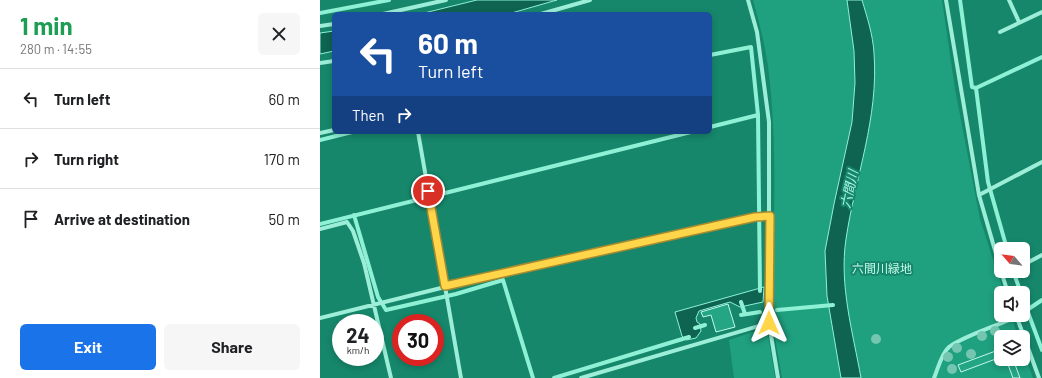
<!DOCTYPE html>
<html lang="en">
<head>
<meta charset="utf-8">
<style>
  :root { --surface:#fff; --page:#f6f6f6; --text:#202124; --muted:#757577; --line:#e0e0e0; --accent:#1a73e8 }
  body { margin:0; font-family:Barlow,"Noto Sans JP",sans-serif; background:var(--page); color:var(--text); height:100vh; display:flex; flex-direction:column; font-size:15px; white-space:nowrap }
  * { box-sizing:border-box; margin:0 }
  p { font-size:13px; color:var(--muted) }
  .icon { flex:none; width:22px; height:22px; fill:none; stroke:currentColor; stroke-width:2; stroke-linecap:round; stroke-linejoin:round }
  .map { position:relative; flex:1; overflow:hidden }
  .side { display:flex; flex-direction:column; background:var(--surface); width:320px }
  .side>* { flex:none }
  .top-card { position:absolute; left:12px; top:12px; width:380px; height:122px; border-radius:6px; box-shadow:0 2px 6px #0003; background:#1a4fa0; color:#fff; overflow:hidden }
  .needle { width:26px; rotate:298deg }
  .tools { position:absolute; left:674px; top:242px; display:grid; gap:8px }
  .tools a { display:grid; place-items:center; width:36px; height:36px; border-radius:6px; background:var(--surface); box-shadow:0 2px 6px #0003; font-size:20px }
  .speed { position:absolute; left:12px; top:314px; display:flex; gap:8px; font-size:20px; font-weight:700; text-align:center }
  .speed>* { display:grid; place-content:center; width:52px; height:52px; border-radius:50%; background:var(--surface); box-shadow:0 2px 6px #0003; line-height:1 }
  .speed small { font-size:10px; font-weight:400 }
  .speed .limit { border:6px solid #d22; background:#fff; color:#111 }
  .pin { position:absolute; display:grid; place-items:center; width:34px; height:34px; color:#fff; margin:-17px; border:2px solid #fff; border-radius:50%; box-shadow:0 1px 4px #0007 }
  .me { position:absolute; width:44px; margin:-22px; rotate:0deg; stroke-linejoin:round; filter:drop-shadow(0 0 3px #0008) }
  .turn { display:flex; align-items:center; gap:14px; height:84px; padding:0 20px; font-size:18px }
  .turn .icon { width:52px; height:52px; stroke-width:2.5 }
  .turn b { display:block; font-size:28px; line-height:34px }
  .then { display:flex; align-items:center; height:38px; padding:0 20px; background:#0003; gap:8px; font-size:15px }
  .round { display:grid; place-items:center; flex:none; width:42px; height:42px; border-radius:6px; background:var(--page) }
  .head { display:flex; align-items:center; justify-content:space-between; height:68px; padding:0 20px }
  h1 { font-size:24px; font-weight:700; line-height:30px; color:#1e9e55 }
  .button { display:flex; gap:8px; margin-top:auto; padding:8px 20px }
  .button a { flex:1; height:46px; border-radius:6px; background:var(--accent); color:#fff; font-size:16px; font-weight:700; line-height:46px; text-align:center }
  .button a+a { background:var(--page); color:var(--text) }
  ul { padding:0; list-style:none }
  li { display:flex; align-items:center; gap:12px; height:60px; padding:0 20px; border-top:1px solid var(--line) }
  li div { flex:1 }
  li b { display:block; font-size:15px }
  li em { font-style:normal }
  main { display:flex; flex:1; min-height:0 }
  .map>svg:first-child { display:block }
  .green { fill:#1fa07f }
  .water { fill:#0e6450; stroke:#8ef1d6 }
  .lines { fill:none; stroke-linecap:round; stroke-linejoin:round }
  .stream { stroke:#8ef1d6; stroke-width:4 }
  .building { fill:#24a685; stroke:#c2faeb }
  .street { stroke:#9ceed8; stroke-width:4 }
  .tree { fill:#75c6b1 }
  .route-casing { stroke:#a68a30; stroke-width:10 }
  .route { stroke:#ffd54a; stroke-width:7 }
  .labels { text-anchor:middle; stroke-width:4; stroke-linejoin:round; paint-order:stroke }
  .park-label { font-size:12px; fill:#c2faeb; stroke:#16876b }
  .water-label { font-size:13px; font-style:italic; fill:#a8f5e1; stroke:#16876b }
</style>
</head>
<body>
<main>
<section class="side">
<div class="head"><div><h1>1 min</h1><p>280 m · 14:55</p></div><a class="round"><svg class="icon" aria-label="close" viewBox="0 0 24 24"><path d="M6 6l12 12M18 6L6 18"/></svg></a></div>
<ul>
<li><svg class="icon" aria-label="left" viewBox="0 0 24 24"><path d="M17 20v-9H6M10 6l-5 5 5 5"/></svg><div><b>Turn left</b></div><em>60 m</em></li>
<li><svg class="icon" aria-label="right" viewBox="0 0 24 24"><path d="M7 20v-9h11M14 6l5 5-5 5"/></svg><div><b>Turn right</b></div><em>170 m</em></li>
<li><svg class="icon" aria-label="arrive" viewBox="0 0 24 24"><path d="M6 21V4h12l-3 4 3 4H6"/></svg><div><b>Arrive at destination</b></div><em>50 m</em></li>
</ul>
<div class="button"><a>Exit</a><a>Share</a></div>
</section>
<div class="map">
<svg width="722" height="378" viewBox="0 0 722 378">
  <rect width="100%" height="100%" fill="#16876b"/>
  <path class="green" d="M 433,0 L 622,0 L 635,89 L 660,219 L 684,293 L 681,293 L 681,315 L 691,315 L 698,337 L 681,337 L 681,359 L 703,359 L 703,350 L 713,378 L 462,378 L 454,331 L 453,305 C 453,229 458,151 449,74 C 446,49 440,25 433,0 Z
    M 439,330 L 443,330 L 448,335 L 455,378 L 414,378 L 409,340 Z"/>
  <path class="water" d="M 157,0 L 237,0 L 188,14 L 100,14 Z
    M 527,0 L 542,0 C 547,17 553,35 554,53 C 559,117 535,178 526,239 C 519,285 533,333 541,378 L 521,378 L 507,296 L 505,251 L 514,204 L 532,122 L 535,83 L 534,51 Z
    M 14,31 L 14,51 L 0,54 L 0,33 Z
    M 444,287 L 443,302 L 420,307 L 410,302 L 379,311 L 376,318 L 377,322 L 380,324 L 381,331 L 376,338 L 366,340 L 362,336 L 355,312 Z"/>
  <g class="lines">
    <path class="stream" d="M 640,0 L 652,87 L 656,88 L 722,57
      M 0,13 L 69,0
      M 390,55 L 431,47 L 438,115 L 440,291
      M 656,88 L 668,182 L 687,249
      M 390,127 L 438,115
      M 0,140 L 32,132
      M 34,215 L 58,297 L 66,310 L 136,294 L 183,280 L 213,378
      M 0,224 L 371,132
      M 693,271 L 701,293
      M 703,299 L 722,350
      M 421,302 L 425,314
      M 457,310 L 513,305
      M 707,310 L 722,300
      M 421,315 L 440,312
      M 375,328 L 385,325
      M 234,378 L 369,337"/>
  </g>
  <path class="building" d="M 408,304 L 415,327 L 396,332 L 391,315 L 383,317 L 381,312 Z
    M 681,349 L 681,357 L 641,372 L 638,365 Z
    M 686,359 L 693,359 L 700,378 L 693,378 Z"/>
  <g class="lines">
    <path class="street" d="M 428,0 L 437,32 L 449,122 L 449,323 L 458,378
      M 626,0 L 659,195 L 681,271
      M 689,0 L 699,22
      M 63,14 L 126,0
      M 221,14 L 270,0
      M 0,26 L 14,24
      M 680,32 L 722,12
      M 0,63 L 14,61
      M 98,132 L 141,378
      M 0,133 L 14,130
      M 659,195 L 722,162
      M 0,229 L 27,222 L 33,231 L 44,263 L 71,378
      M 703,265 L 722,255
      M 681,271 L 688,293
      M 683,277 L 693,271
      M 696,315 L 719,378
      M 0,318 L 125,287 L 435,217 L 450,216
      M 261,378 L 449,323
      M 614,378 C 618,369 621,354 629,347 C 641,337 680,324 697,317"/>
  </g>
  <g class="tree">
    <circle cx="675" cy="331" r="5"/>
    <circle cx="662" cy="336" r="5"/>
    <circle cx="556" cy="339" r="5"/>
    <circle cx="637" cy="348" r="5"/>
    <circle cx="651" cy="354" r="5"/>
    <circle cx="628" cy="357" r="5"/>
    <circle cx="632" cy="369" r="5"/>
  </g>
  <g class="lines">
    <g class="route-casing">
      <path id="route" d="M 108,191 L 125,286 L 435,217 L 450,216 L 449,323"/>
    </g>
    <use href="#route" class="route"/>
  </g>
  <g class="labels">
    <g class="park-label">
      <text x="562" y="273">六間川緑地</text>
    </g>
    <g class="water-label">
      <text transform="translate(529 189) rotate(-78)" y="5">六間川</text>
    </g>
  </g>
</svg>
<div class="tools">
<a><svg class="needle" viewBox="-14 -14 28 28"><path d="M0-13l5 13h-10z" fill="#e53935"/><path d="M0 13l5-13h-10z" fill="#757577"/></svg></a>
<a><svg class="icon" aria-label="sound" viewBox="0 0 24 24"><path d="M4 9h4l5-4v14l-5-4H4zM17 9q2 3 0 6"/></svg></a>
<a><svg class="icon" aria-label="layers" viewBox="0 0 24 24"><path d="M12 4l9 5-9 5-9-5zM3 14l9 5 9-5"/></svg></a>
</div>
<div class="speed"><div>24<small>km/h</small></div><div class="limit">30</div></div>
<div class="pin" style="left:108px;top:191px;background:#d93025"><svg class="icon" aria-label="arrive" viewBox="0 0 24 24"><path d="M6 21V4h12l-3 4 3 4H6"/></svg></div>
<svg class="me" style="left:449px;top:323px" viewBox="-20 -20 40 40"><path d="M0-17L14 15 0 8-14 15z" fill="#ffd54a" stroke="#fff" stroke-width="4"/></svg>
<div class="top-card">
<div class="turn"><svg class="icon" aria-label="left" viewBox="0 0 24 24"><path d="M17 20v-9H6M10 6l-5 5 5 5"/></svg><div><b>60 m</b>Turn left</div></div>
<div class="then">Then<svg class="icon" aria-label="right" viewBox="0 0 24 24"><path d="M7 20v-9h11M14 6l5 5-5 5"/></svg></div>
</div>
</div>
</main>
</body>
</html>
